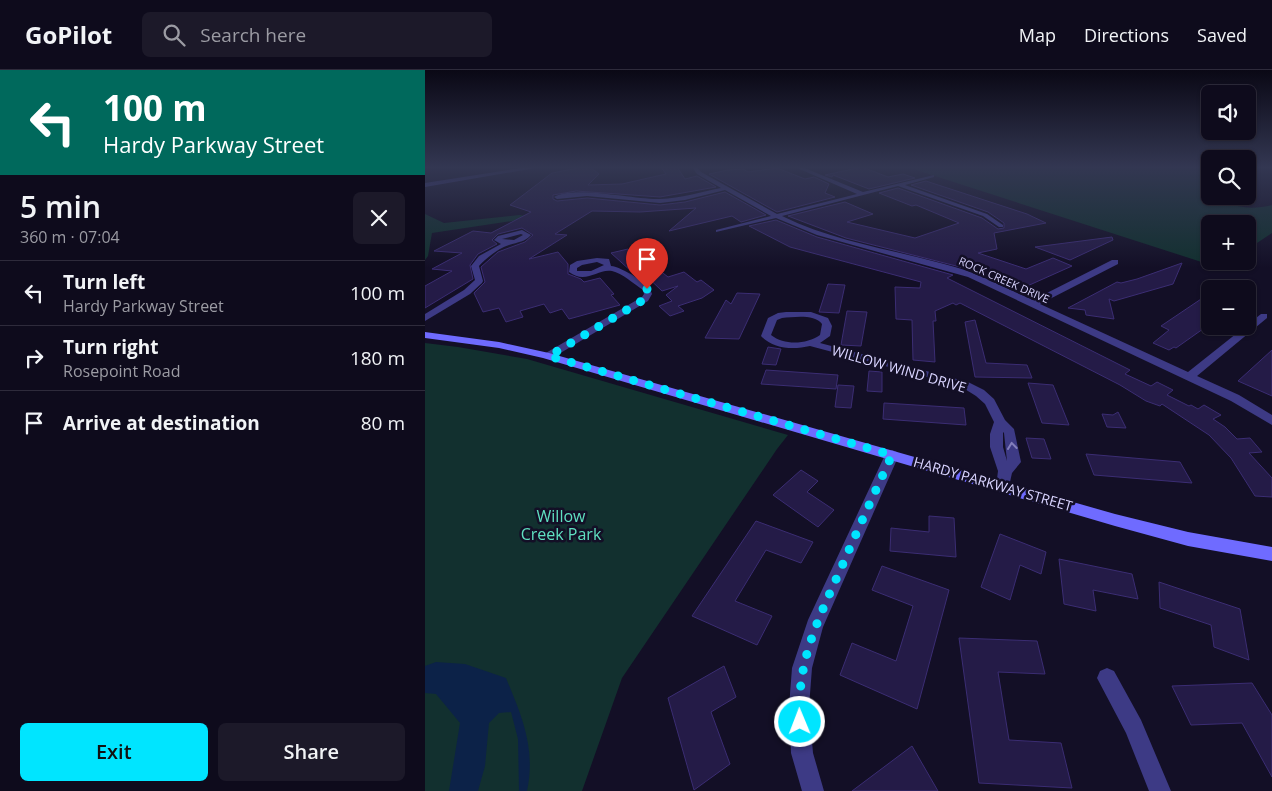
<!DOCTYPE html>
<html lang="en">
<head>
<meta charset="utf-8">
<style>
  :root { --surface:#0e0b1c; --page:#1c1929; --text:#f1f3f6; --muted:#9b9ba3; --line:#2e2b3b; --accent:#00e5ff }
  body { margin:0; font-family:"Open Sans",sans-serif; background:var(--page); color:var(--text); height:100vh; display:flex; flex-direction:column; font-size:19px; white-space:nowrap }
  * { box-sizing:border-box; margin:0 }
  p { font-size:16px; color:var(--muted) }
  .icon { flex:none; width:28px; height:28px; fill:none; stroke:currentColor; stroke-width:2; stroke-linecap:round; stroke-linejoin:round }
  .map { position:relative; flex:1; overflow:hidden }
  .sheet { display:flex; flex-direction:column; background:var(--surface); width:425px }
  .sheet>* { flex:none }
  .guide { background:#00695c; color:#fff; overflow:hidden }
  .controls { position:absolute; left:776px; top:15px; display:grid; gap:10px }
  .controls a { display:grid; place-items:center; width:55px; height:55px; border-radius:8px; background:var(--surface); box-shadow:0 1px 4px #0004,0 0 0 1px var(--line); font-size:25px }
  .pin { position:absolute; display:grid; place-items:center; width:42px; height:42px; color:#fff; margin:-51px -21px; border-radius:50% 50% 50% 0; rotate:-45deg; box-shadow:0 0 5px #0007 }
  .pin .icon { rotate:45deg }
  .me { position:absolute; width:55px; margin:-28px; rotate:359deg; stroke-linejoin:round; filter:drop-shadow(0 0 4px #0008) }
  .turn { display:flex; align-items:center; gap:18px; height:105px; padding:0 20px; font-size:22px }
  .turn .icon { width:65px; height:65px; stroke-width:2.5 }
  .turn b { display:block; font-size:35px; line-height:42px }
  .round { display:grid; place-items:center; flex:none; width:52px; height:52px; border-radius:8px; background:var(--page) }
  .summary { display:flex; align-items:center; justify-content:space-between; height:85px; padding:0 20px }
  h1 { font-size:30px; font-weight:600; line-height:38px }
  .button { display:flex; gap:10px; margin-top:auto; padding:10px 20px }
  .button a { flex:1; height:58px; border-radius:8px; background:var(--accent); color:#111; font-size:20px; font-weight:600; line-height:58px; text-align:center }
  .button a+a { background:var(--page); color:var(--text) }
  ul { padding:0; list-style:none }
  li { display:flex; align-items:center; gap:15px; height:65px; padding:0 20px; border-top:1px solid var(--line) }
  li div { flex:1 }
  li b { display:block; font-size:19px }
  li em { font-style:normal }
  header { display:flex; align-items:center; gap:30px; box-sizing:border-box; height:70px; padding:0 25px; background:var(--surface); border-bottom:1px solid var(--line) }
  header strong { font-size:24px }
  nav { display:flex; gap:28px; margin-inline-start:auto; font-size:18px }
  .search { width:350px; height:45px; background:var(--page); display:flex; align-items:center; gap:12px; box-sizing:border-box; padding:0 18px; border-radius:8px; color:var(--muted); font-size:19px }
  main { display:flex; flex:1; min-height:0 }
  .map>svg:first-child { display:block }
  .green { fill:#12302f }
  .water { fill:#0c2248 }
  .building { fill:#241b47; stroke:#3b2d73 }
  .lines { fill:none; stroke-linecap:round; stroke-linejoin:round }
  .street { fill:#3d3a85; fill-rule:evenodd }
  .secondary { fill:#6f6bff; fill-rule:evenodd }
  .oneway { stroke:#837fbc }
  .route { stroke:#00e5ff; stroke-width:9; stroke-dasharray:0 16.2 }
  .labels { text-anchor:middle; stroke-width:5; stroke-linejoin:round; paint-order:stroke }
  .far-street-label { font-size:11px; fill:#d9d4ff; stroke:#130f26 }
  .street-label { font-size:14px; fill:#d9d4ff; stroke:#130f26 }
  .near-park-label { font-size:16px; fill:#5fe0c0; stroke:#130f26 }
</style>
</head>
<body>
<header>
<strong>GoPilot</strong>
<div class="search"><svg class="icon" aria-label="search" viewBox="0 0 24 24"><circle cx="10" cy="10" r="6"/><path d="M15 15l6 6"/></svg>Search here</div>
<nav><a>Map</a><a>Directions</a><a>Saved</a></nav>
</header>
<main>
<section class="sheet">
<div class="guide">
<div class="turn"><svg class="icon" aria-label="left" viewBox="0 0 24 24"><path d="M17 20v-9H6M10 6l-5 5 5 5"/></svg><div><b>100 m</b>Hardy Parkway Street</div></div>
</div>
<div class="summary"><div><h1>5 min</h1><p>360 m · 07:04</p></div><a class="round"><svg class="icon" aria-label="close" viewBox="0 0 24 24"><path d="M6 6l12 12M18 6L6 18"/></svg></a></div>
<ul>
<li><svg class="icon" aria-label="left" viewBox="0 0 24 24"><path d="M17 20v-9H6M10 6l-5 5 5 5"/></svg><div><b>Turn left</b><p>Hardy Parkway Street</p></div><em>100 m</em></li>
<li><svg class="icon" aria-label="right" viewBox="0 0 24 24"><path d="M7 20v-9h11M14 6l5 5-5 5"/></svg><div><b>Turn right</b><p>Rosepoint Road</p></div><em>180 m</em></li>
<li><svg class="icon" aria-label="arrive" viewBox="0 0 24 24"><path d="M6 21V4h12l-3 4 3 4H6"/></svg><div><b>Arrive at destination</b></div><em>80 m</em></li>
</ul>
<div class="button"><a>Exit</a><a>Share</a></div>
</section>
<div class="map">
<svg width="847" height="721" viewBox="0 0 847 721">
  <rect width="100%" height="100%" fill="#130f26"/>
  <path class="green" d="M 482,97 L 785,97 L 785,126 L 810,126 L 800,132 C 817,139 830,139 847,135 L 847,163 L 823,179 L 822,154 L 785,154 L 785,191 L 802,191 L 792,197 Z
    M 0,144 L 19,153 L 94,145 L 114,147 L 7,163 L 3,186 L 0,190 Z
    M 0,273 L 33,277 L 102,289 L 363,365 L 352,379 L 197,608 L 157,721 L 0,721 Z"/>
  <path class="water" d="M 11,592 L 40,594 L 81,608 C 97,647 111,678 102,721 L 94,721 L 93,669 L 86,642 L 74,643 L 64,653 L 60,696 L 53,721 L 24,721 L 35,653 L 11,624 L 0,623 L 0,596 Z"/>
  <path class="building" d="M 158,97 L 165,97 L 174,104 L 163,115 L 197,114 L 241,104 L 236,97 L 252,97 L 260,109 L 272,106 L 291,117 L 235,127 L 151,121 L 128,125 L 128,129 L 132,131 L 162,128 L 235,135 L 260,132 L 300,122 L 341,145 L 316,152 L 307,146 L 244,161 L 271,138 L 215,142 L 167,141 L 130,164 L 142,165 L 104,189 L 133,182 L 143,194 L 143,204 L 156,209 L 159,212 L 175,208 L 189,224 L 186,225 L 195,235 L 144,249 L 137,239 L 125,243 L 119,234 L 95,241 L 98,247 L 81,252 L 74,238 L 58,242 L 49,223 L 60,212 L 56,197 L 73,182 L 100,172 L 108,165 L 97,158 L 73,164 L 67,170 L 72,174 L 53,184 L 45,195 L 48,209 L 0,238 L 0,216 L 27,201 L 7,199 L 37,183 L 9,181 L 48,161 L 66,163 L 106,142 L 85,135 L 127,103 Z
    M 437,97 L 463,107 L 478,104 L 490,108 L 444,119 L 408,105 L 407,107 L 400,105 Z
    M 352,98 L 380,109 L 389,107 L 404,114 L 400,123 L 410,127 L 352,142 L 284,104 L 303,100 L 318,99 L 323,102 Z
    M 501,111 L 602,144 L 621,153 L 569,163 L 572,179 L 553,183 L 601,199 L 628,188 L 647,196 L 600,217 L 578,207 L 582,206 L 547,193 L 539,198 L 421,168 L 363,146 L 420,132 L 448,144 L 422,152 L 490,168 L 534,153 L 491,135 L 487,136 L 454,123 L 473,118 L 557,148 L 573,159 L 579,158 L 579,153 L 563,142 L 486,115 Z
    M 351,150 L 392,167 L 528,205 L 522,208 L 705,300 L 700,304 L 726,316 L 732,312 L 748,320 L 742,325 L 764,336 L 766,335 L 773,339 L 779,335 L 796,345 L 788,349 L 800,357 L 812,369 L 825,368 L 837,382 L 824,383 L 847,408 L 847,427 L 830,426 L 806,388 L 784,365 L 737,334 L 735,336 L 721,331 L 695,315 L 535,233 L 531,235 L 528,233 L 510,241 L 511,251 L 508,251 L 510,292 L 488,290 L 487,250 L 471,249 L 470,217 L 495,218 L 496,212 L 365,177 L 324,156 Z
    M 687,167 L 688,170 L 645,190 L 610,177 Z
    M 203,179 L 220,193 L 224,192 L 243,207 L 259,202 L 272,212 L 276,210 L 289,220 L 277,228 L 253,236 L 259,241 L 245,246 L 234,236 L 247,231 L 241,225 L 253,216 L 237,221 L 215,200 L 207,202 L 186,183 Z
    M 757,193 L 748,214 L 689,231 L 684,229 L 689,249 L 661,245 L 660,240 L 643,238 L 692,212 L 696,213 L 712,209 Z
    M 403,214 L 420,215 L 414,243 L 394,242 Z
    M 312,223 L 335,224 L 314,269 L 280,268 L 301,230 L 306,234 Z
    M 785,223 L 785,254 L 751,278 L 749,277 L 744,280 L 728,273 L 744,260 L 736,256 Z
    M 422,241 L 442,242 L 436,276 L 416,275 Z
    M 550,250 L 561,293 L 602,295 L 607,308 L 550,307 L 540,252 Z
    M 343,277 L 356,279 L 351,295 L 337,294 Z
    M 847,280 L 847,326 L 813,311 Z
    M 341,300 L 413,305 L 411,319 L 336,314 Z
    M 444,301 L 457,302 L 457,322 L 442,321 Z
    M 603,313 L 628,315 L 644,355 L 617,353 Z
    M 413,315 L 429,316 L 426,338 L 410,337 Z
    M 459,333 L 539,338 L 541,355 L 458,349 Z
    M 693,342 L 701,358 L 682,357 L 677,344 L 688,345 Z
    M 601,368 L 619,369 L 626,389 L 607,388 Z
    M 661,384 L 755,392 L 767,413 L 669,405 Z
    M 376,400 L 393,411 L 382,422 L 409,440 L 393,457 L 348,425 Z
    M 504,446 L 529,448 L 531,487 L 465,481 L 466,458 L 504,462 Z
    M 331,451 L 388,472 L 376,493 L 341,480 L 310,531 L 347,546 L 332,575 L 267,546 Z
    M 575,464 L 621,482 L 616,504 L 595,495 L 585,530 L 556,517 Z
    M 634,489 L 707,504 L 713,529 L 668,520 L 671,541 L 639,534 Z
    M 457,496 L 524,520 L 492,639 L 415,605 L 427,573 L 471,591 L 488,536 L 447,520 Z
    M 734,512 L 815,539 L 824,590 L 789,577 L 786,555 L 735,538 Z
    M 534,568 L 612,571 L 620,604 L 573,602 L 584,670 L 636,673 L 647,718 L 554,713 Z
    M 299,596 L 311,627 L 286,642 L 305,694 L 269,720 L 243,628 Z
    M 827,613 L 847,645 L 847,707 L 817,653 L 766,655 L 747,616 Z
    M 487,676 L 513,721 L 427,721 Z"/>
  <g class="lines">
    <path class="street" d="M 102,97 L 116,97 L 0,117 L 0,113 Z
      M 267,97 L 272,97 L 276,102 L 352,144 L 432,124 L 370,97 L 377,97 L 438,122 L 509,105 L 509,107 L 480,115 L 562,144 L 578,155 L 578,157 L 574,157 L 558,146 L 473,116 L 357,146 C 412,173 472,180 530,197 C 557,205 582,219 608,230 L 687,190 L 693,190 L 693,194 L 615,234 L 763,302 L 836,244 L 842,244 L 842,248 L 772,306 L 814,325 L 847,345 L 847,355 L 806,331 L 543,207 L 392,165 L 351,148 L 291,162 L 291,160 L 346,146 L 300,120 L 260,130 L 235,133 L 162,126 L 132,129 L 129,127 C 150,115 209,130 235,129 C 256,128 276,122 296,118 L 272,104 Z
      M 97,160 L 106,165 C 100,172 93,172 84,175 C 74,178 61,188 54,196 L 58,211 L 57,213 L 45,224 L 0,251 L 0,244 L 39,220 L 50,210 L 46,196 L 54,186 L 76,174 L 69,170 L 73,166 ZM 96,164 L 98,165 L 89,170 L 77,169 Z
      M 172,188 L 184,189 L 186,196 C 197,197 225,214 227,224 L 223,231 L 127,288 L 119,288 L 118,286 L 119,284 L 217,227 L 219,224 L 218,220 C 209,214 197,203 187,201 C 173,198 161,215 144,202 L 145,195 L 152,191 ZM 172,192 L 179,195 L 166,201 L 152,201 L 152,198 L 157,195 Z
      M 361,242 L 386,242 L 403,248 L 407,256 L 405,266 L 395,273 L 543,312 L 559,320 L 569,329 L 580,350 L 589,359 L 596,392 L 587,403 L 583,421 L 578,423 L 573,421 L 571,417 L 573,401 L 565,377 L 565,364 L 569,352 L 560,334 L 551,326 L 535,316 L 385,276 C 368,280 348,279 336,266 L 343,248 L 353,243 ZM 357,248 C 369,247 390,244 397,254 L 395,265 C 382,274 360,276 346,265 L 352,250 ZM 578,362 L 579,363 L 582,391 L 578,377 Z
      M 467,380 L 472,382 L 474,385 L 398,557 L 387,598 L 384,637 L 388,683 L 399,721 L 377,721 L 366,683 L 364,637 L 367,598 L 383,550 L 460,385 L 462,382 Z
      M 682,598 L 689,601 L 716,650 L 746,721 L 724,721 L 701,663 L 672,608 L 675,601 Z"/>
    <path class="secondary" d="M 0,262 L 74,272 L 124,283 L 690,444 L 763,462 L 847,477 L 847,491 L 763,476 L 690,456 L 118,288 L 74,278 L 0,268 Z"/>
  </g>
  <defs><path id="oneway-chevron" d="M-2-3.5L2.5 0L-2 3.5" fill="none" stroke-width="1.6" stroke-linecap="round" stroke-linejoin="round" transform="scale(1.25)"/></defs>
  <use class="oneway" href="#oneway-chevron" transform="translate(587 376) rotate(-97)"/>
  <linearGradient id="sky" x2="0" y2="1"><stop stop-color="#0a0815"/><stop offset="0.49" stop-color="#333752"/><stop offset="1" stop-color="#333752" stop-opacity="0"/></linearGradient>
  <rect width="847" height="198" fill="url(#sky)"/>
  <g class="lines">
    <path class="route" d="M 222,219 L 223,224 L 220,229 L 124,286 L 467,385 C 450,422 433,459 417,496 C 393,550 371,592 375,652"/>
  </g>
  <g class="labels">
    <g class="far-street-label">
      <text transform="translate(579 210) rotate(24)" y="4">ROCK CREEK DRIVE</text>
    </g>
    <g class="street-label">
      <text transform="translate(474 299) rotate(16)" y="5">WILLOW WIND DRIVE</text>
      <text transform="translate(568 414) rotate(16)" y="5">HARDY PARKWAY STREET</text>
    </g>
    <g class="near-park-label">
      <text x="136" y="452">Willow<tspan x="136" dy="18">Creek Park</tspan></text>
    </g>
  </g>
</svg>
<div class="controls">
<a><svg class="icon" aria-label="sound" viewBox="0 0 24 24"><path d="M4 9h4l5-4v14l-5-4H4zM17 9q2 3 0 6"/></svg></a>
<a><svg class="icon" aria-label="search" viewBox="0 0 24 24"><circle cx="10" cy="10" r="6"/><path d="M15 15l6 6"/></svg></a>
<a>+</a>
<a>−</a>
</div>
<div class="pin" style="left:222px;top:219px;background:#d93025"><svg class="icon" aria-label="arrive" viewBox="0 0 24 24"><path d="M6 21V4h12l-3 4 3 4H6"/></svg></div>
<svg class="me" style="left:375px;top:652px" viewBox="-20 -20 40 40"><circle r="17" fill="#00e5ff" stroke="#fff" stroke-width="3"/><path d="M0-11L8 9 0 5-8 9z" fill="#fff"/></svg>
</div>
</main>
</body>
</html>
